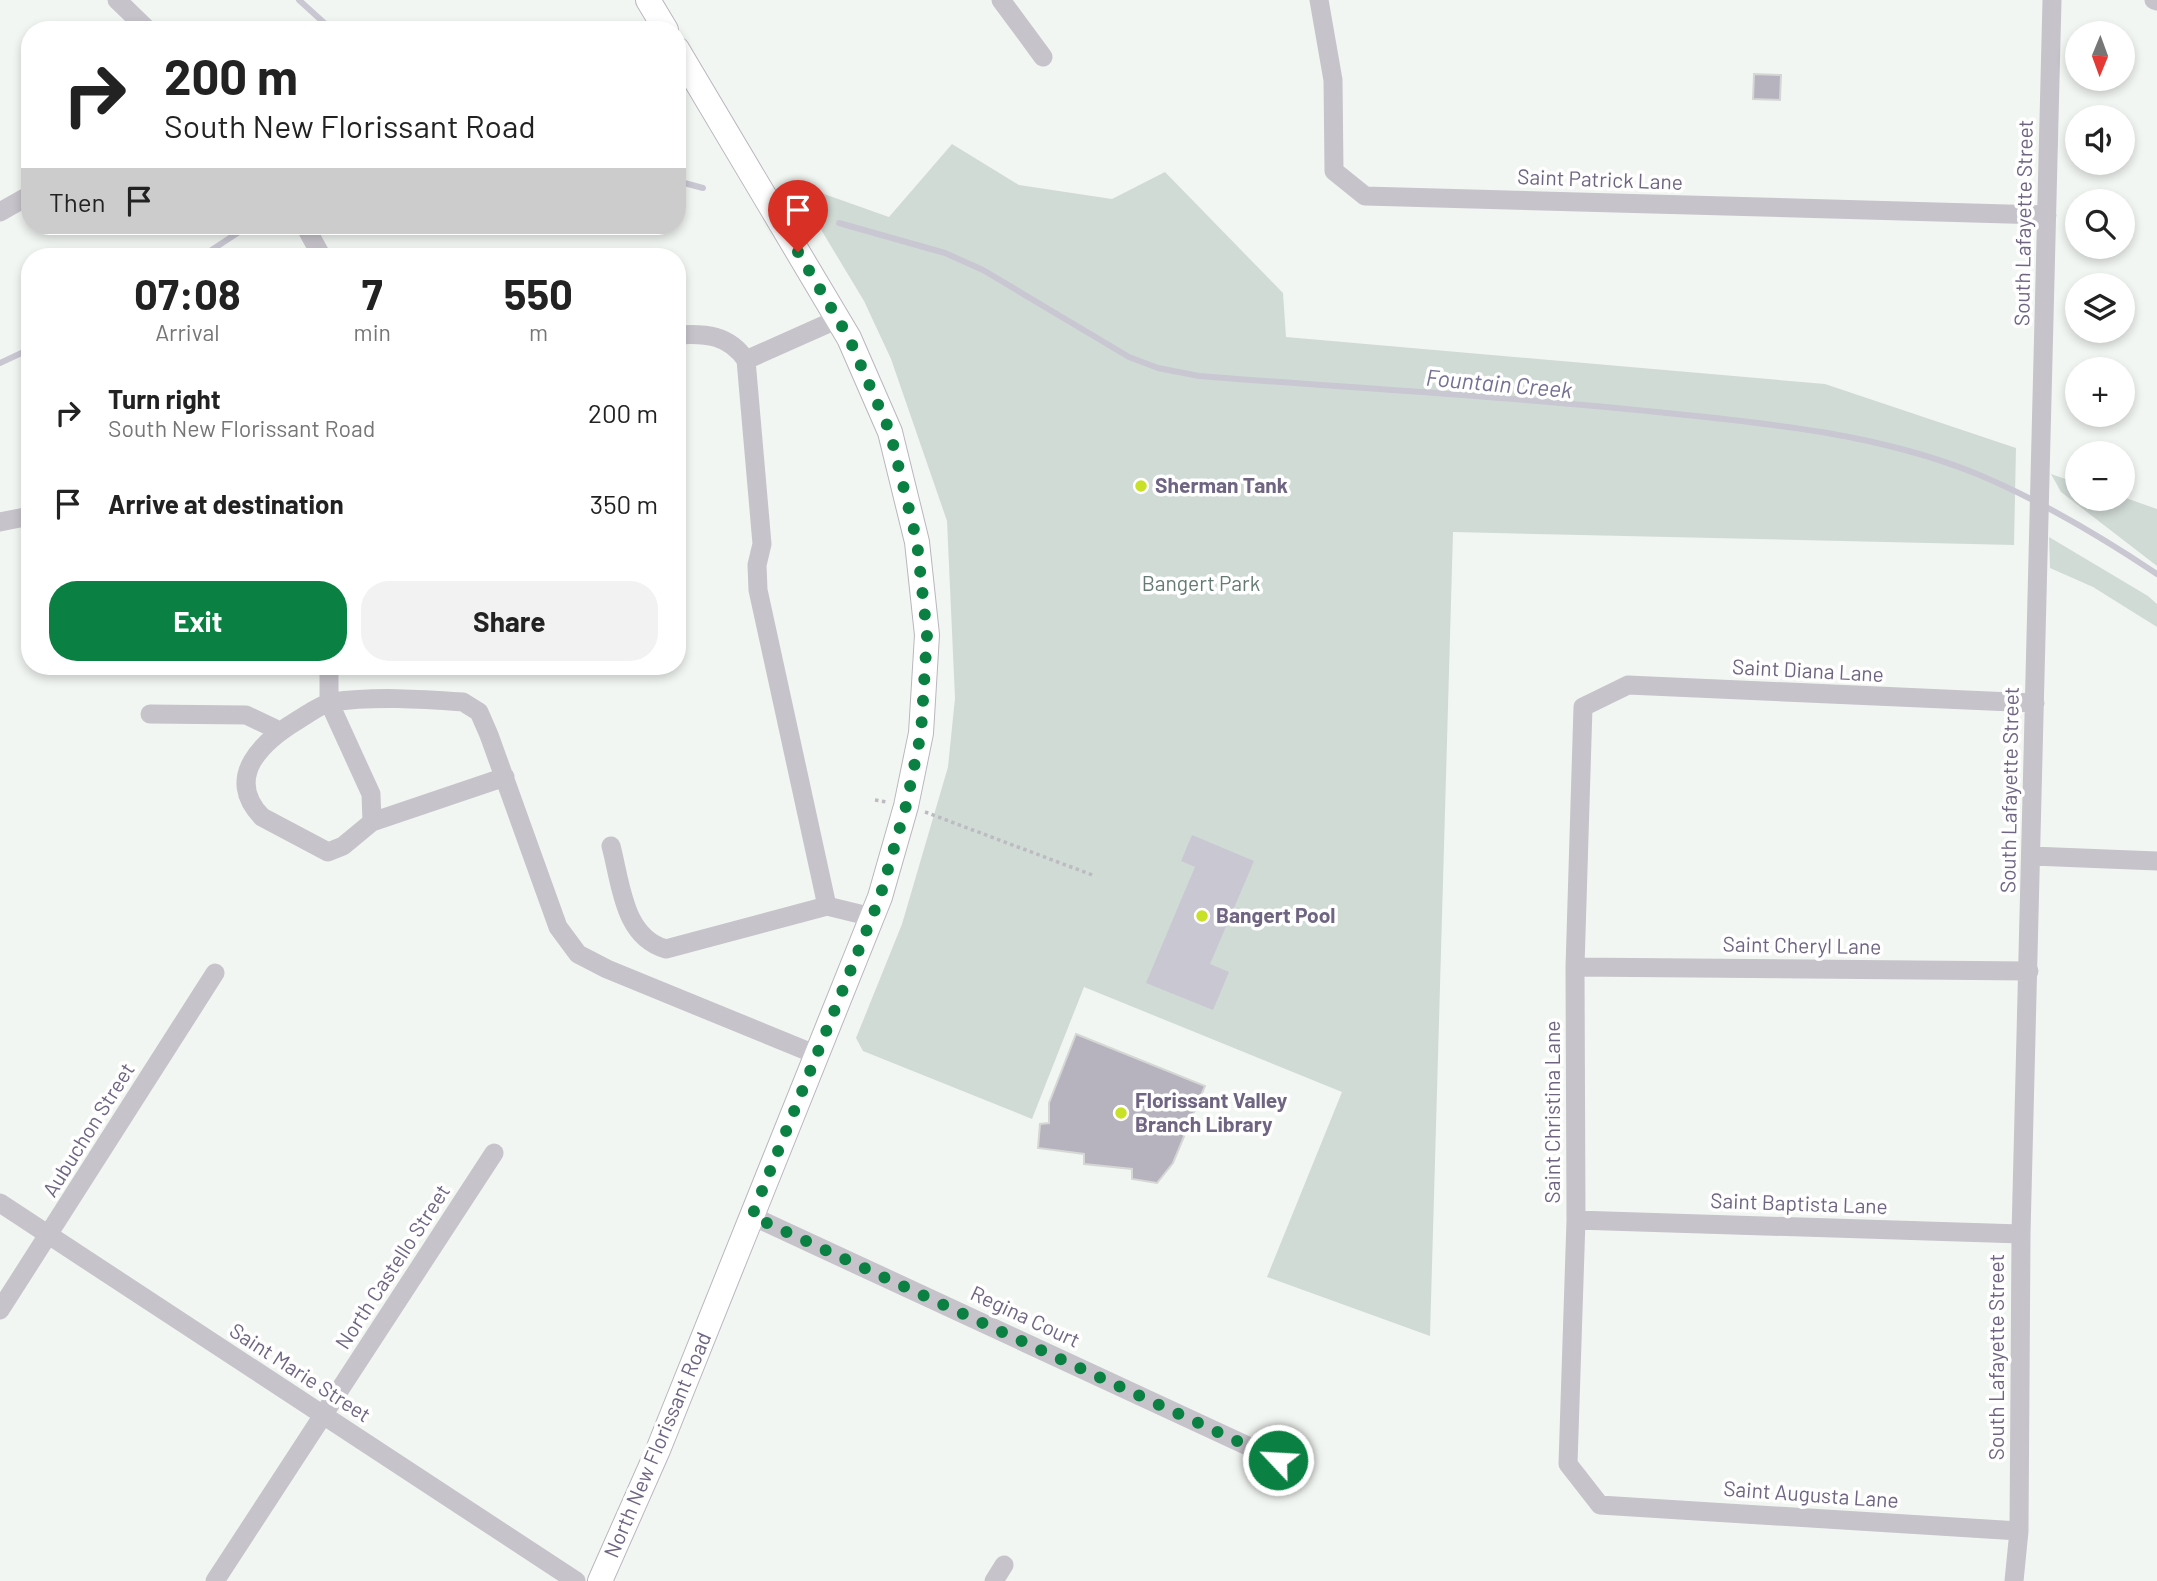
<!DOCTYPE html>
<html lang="en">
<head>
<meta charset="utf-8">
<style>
  :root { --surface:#fff; --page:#f2f2f2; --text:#222; --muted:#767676; --accent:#0b8043 }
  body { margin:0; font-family:Barlow,sans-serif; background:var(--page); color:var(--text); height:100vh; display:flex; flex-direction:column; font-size:26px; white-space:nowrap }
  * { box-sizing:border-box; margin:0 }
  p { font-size:23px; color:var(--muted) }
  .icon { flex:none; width:38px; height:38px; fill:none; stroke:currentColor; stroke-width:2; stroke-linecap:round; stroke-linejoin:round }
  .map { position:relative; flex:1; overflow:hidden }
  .drawer { position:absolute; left:21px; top:248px; width:665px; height:427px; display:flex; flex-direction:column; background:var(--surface); border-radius:28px; box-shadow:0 4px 10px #0003 }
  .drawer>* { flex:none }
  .hud { position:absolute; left:21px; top:21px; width:665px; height:214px; border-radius:28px; box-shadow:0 4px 10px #0003; background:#fff; color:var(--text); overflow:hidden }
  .needle { width:46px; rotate:181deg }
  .fabs { position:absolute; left:2065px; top:21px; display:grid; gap:14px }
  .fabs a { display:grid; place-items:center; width:70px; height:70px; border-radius:50%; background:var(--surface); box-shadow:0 4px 10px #0003; font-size:35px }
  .pin { position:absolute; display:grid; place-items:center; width:60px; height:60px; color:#fff; margin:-72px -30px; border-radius:50% 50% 50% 0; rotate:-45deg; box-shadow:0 0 7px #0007 }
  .pin .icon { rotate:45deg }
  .me { position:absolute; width:77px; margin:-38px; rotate:295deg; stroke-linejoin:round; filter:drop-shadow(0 0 5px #0008) }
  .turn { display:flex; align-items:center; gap:24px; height:147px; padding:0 28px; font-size:32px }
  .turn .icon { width:91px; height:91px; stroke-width:2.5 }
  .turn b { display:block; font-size:49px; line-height:60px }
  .then { display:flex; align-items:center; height:66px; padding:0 28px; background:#0003; gap:14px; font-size:26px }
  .eta { display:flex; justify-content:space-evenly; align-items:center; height:119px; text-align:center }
  .eta b { font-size:42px; font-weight:700; line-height:49px }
  .button { display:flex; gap:14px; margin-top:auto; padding:14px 28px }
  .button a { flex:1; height:80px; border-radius:28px; background:var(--accent); color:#fff; font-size:28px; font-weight:700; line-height:80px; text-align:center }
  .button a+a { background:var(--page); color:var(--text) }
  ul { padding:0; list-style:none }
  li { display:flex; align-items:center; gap:21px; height:91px; padding:0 28px }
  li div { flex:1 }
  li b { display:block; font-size:26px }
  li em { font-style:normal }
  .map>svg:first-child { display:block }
  .green { fill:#d1dbd6 }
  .water { fill:#c9c7d2 }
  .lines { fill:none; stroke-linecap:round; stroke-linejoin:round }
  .stream { stroke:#c9c7d2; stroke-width:6 }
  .building { fill:#b6b3be; stroke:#d5d7d5; stroke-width:2 }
  .major-casing { stroke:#b9b6be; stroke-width:26 }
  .path { stroke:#bcbbbf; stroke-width:3.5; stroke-dasharray:3.5 3.5; stroke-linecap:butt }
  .minor { stroke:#c6c3ca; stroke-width:19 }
  .major { stroke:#fff; stroke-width:24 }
  .route { stroke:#0b8043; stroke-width:12; stroke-dasharray:0 21.6 }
  .poi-dot { fill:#c8e127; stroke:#fff; stroke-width:2.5 }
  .labels { text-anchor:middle; stroke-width:7; stroke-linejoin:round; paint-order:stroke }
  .street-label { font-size:21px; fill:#6f6583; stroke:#fff }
  .poi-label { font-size:21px; font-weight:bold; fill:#6f6583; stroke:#fff; text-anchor:start }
  .park-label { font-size:21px; fill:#647a73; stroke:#fff }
  .water-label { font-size:23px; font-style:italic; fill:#766f94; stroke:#fff }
</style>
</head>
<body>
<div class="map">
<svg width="2157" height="1581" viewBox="0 0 2157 1581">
  <rect width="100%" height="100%" fill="#f2f6f2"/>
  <path class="green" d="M 952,144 L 1019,185 L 1112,199 L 1165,172 L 1283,293 L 1286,337 L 1825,384 L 2016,448 L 2014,545 L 1453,532 L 1430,1336 L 1267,1277 L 1342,1092 L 1084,987 L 1032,1119 L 863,1051 L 856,1038 L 902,924 L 948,767 L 955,698 L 947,521 L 891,359 L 864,301 L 793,183 L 889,217 Z
    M 2051,474 L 2077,483 L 2077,499 L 2123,497 L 2157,509 L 2157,566 L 2061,492 Z
    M 2049,537 L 2148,596 L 2157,604 L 2157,627 L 2093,587 L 2050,568 Z"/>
  <path class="water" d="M 1192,835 L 1254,861 L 1210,964 L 1229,972 L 1213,1010 L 1146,983 L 1195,867 L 1181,861 Z"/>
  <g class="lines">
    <path class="stream" d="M 299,0 L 332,30
      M 677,181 L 703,188
      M 839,223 L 945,253 L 983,270 L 1129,357 L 1158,368 L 1199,376 C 1352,388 1505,396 1657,412 C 1765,423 1876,433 1977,474 C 2042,501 2100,536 2157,574
      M 201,257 L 248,226
      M 0,363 L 30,349"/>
  </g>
  <path class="building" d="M 1754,74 L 1781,75 L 1780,100 L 1753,99 Z
    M 1076,1034 L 1205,1086 L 1173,1163 L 1157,1183 L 1132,1179 L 1132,1169 L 1084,1164 L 1084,1154 L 1038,1148 L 1040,1124 L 1049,1123 L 1049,1103 Z"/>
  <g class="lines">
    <g class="major-casing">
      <path id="major" d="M 648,0 L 666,30
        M 600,1581 L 658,1450 L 880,897 L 906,806 L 921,733 L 927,635 L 917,542 L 890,432 L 849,338 L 677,49"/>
    </g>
    <path class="path" d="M 875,800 L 887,802
      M 925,812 L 1095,876"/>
    <path class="minor" d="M 117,0 L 148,30
      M 1001,0 L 1043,57
      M 1319,0 L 1333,80 L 1334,171 L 1365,196 L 2047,215
      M 2154,0 L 2157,1
      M 0,212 L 30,195
      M 305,226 L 322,257
      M 677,335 C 706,333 729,335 746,360
      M 0,522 L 30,516
      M 329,667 L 329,702 L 371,794 L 372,822
      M 150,714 L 246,715 L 280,731
      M 505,777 L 372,822 L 343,846 L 328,852 L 262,817 C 223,777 263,741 298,720 C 308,714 321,704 332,702 C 374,696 421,699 463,702 L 479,712 L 489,735 L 558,927 L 578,954 L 607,969 L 817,1055
      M 611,846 C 621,883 623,937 666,949 L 827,906 L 872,917
      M 2031,856 L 2157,861
      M 827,906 L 758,590 L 757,565 L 762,544 L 746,360 L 838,319
      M 1575,967 L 2029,971
      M 0,1203 L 576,1581
      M 752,1216 L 1278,1460
      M 1576,1220 L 2021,1234
      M 0,1310 L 215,973
      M 2019,1531 L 1600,1505 L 1568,1464 L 1576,1220 L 1575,967 L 1583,707 L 1628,685 L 2035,703
      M 215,1581 L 494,1153
      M 994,1581 L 1004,1565
      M 2014,1581 L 2019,1531 L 2021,1234 L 2052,0"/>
    <use href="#major" class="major"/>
  </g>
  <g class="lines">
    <path class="route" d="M 798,252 L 849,338 L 890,432 L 917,542 L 927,635 L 921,733 L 906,806 L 880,897 L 752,1216 L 1278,1460"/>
  </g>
  <g class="poi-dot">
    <circle cx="1141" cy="486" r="7"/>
    <circle cx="1202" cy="916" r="7"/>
    <circle cx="1121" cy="1113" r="7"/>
  </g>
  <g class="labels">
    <g class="street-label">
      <text transform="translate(1600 180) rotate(2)" y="7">Saint Patrick Lane</text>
      <text transform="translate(2024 223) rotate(-89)" y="7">South Lafayette Street</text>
      <text transform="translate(1808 671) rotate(3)" y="7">Saint Diana Lane</text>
      <text transform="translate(2010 790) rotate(-89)" y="7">South Lafayette Street</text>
      <text transform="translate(1802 946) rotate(1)" y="7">Saint Cheryl Lane</text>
      <text transform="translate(1553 1112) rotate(-90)" y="7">Saint Christina Lane</text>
      <text transform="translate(89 1130) rotate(-58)" y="7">Aubuchon Street</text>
      <text transform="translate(1799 1204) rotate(2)" y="7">Saint Baptista Lane</text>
      <text transform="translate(393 1267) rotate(-57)" y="7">North Castello Street</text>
      <text transform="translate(1025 1317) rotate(25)" y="7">Regina Court</text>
      <text transform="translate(1997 1357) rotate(-90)" y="7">South Lafayette Street</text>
      <text transform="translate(300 1373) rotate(33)" y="7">Saint Marie Street</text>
      <text transform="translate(658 1445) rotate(-67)" y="7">North New Florissant Road</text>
      <text transform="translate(1811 1495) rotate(4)" y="7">Saint Augusta Lane</text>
    </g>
    <g class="poi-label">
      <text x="1155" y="493">Sherman Tank</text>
      <text x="1216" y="923">Bangert Pool</text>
      <text x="1135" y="1108">Florissant Valley<tspan x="1135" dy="24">Branch Library</tspan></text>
    </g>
    <g class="park-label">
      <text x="1201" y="591">Bangert Park</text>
    </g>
    <g class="water-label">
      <text transform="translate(1499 384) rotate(5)" y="8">Fountain Creek</text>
    </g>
  </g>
</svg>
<div class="fabs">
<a><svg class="needle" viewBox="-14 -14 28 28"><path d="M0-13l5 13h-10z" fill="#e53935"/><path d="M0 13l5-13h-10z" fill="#767676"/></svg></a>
<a><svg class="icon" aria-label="sound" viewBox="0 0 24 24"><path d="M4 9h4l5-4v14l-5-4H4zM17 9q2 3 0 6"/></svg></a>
<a><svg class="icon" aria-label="search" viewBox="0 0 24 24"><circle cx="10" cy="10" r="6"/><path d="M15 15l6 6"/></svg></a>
<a><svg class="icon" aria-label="layers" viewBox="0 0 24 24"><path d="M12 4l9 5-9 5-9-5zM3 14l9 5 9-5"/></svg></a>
<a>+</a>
<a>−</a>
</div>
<div class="pin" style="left:798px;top:252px;background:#d93025"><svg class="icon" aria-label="arrive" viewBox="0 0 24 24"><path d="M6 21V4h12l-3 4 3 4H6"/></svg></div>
<svg class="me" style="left:1278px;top:1460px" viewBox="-20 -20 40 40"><circle r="17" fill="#0b8043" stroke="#fff" stroke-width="3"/><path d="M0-11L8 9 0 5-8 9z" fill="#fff"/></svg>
<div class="hud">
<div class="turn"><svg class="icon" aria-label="right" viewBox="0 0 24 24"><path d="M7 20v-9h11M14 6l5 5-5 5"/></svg><div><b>200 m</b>South New Florissant Road</div></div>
<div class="then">Then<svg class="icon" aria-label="arrive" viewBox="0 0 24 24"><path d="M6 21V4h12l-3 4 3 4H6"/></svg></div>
</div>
<section class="drawer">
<div class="eta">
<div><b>07:08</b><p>Arrival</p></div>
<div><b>7</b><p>min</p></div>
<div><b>550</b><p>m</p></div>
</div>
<ul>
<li><svg class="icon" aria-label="right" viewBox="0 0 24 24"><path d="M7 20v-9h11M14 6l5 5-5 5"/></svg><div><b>Turn right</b><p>South New Florissant Road</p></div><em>200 m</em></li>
<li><svg class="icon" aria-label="arrive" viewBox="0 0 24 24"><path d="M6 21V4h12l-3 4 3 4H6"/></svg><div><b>Arrive at destination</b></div><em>350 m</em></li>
</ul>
<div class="button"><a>Exit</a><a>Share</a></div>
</section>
</div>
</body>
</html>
